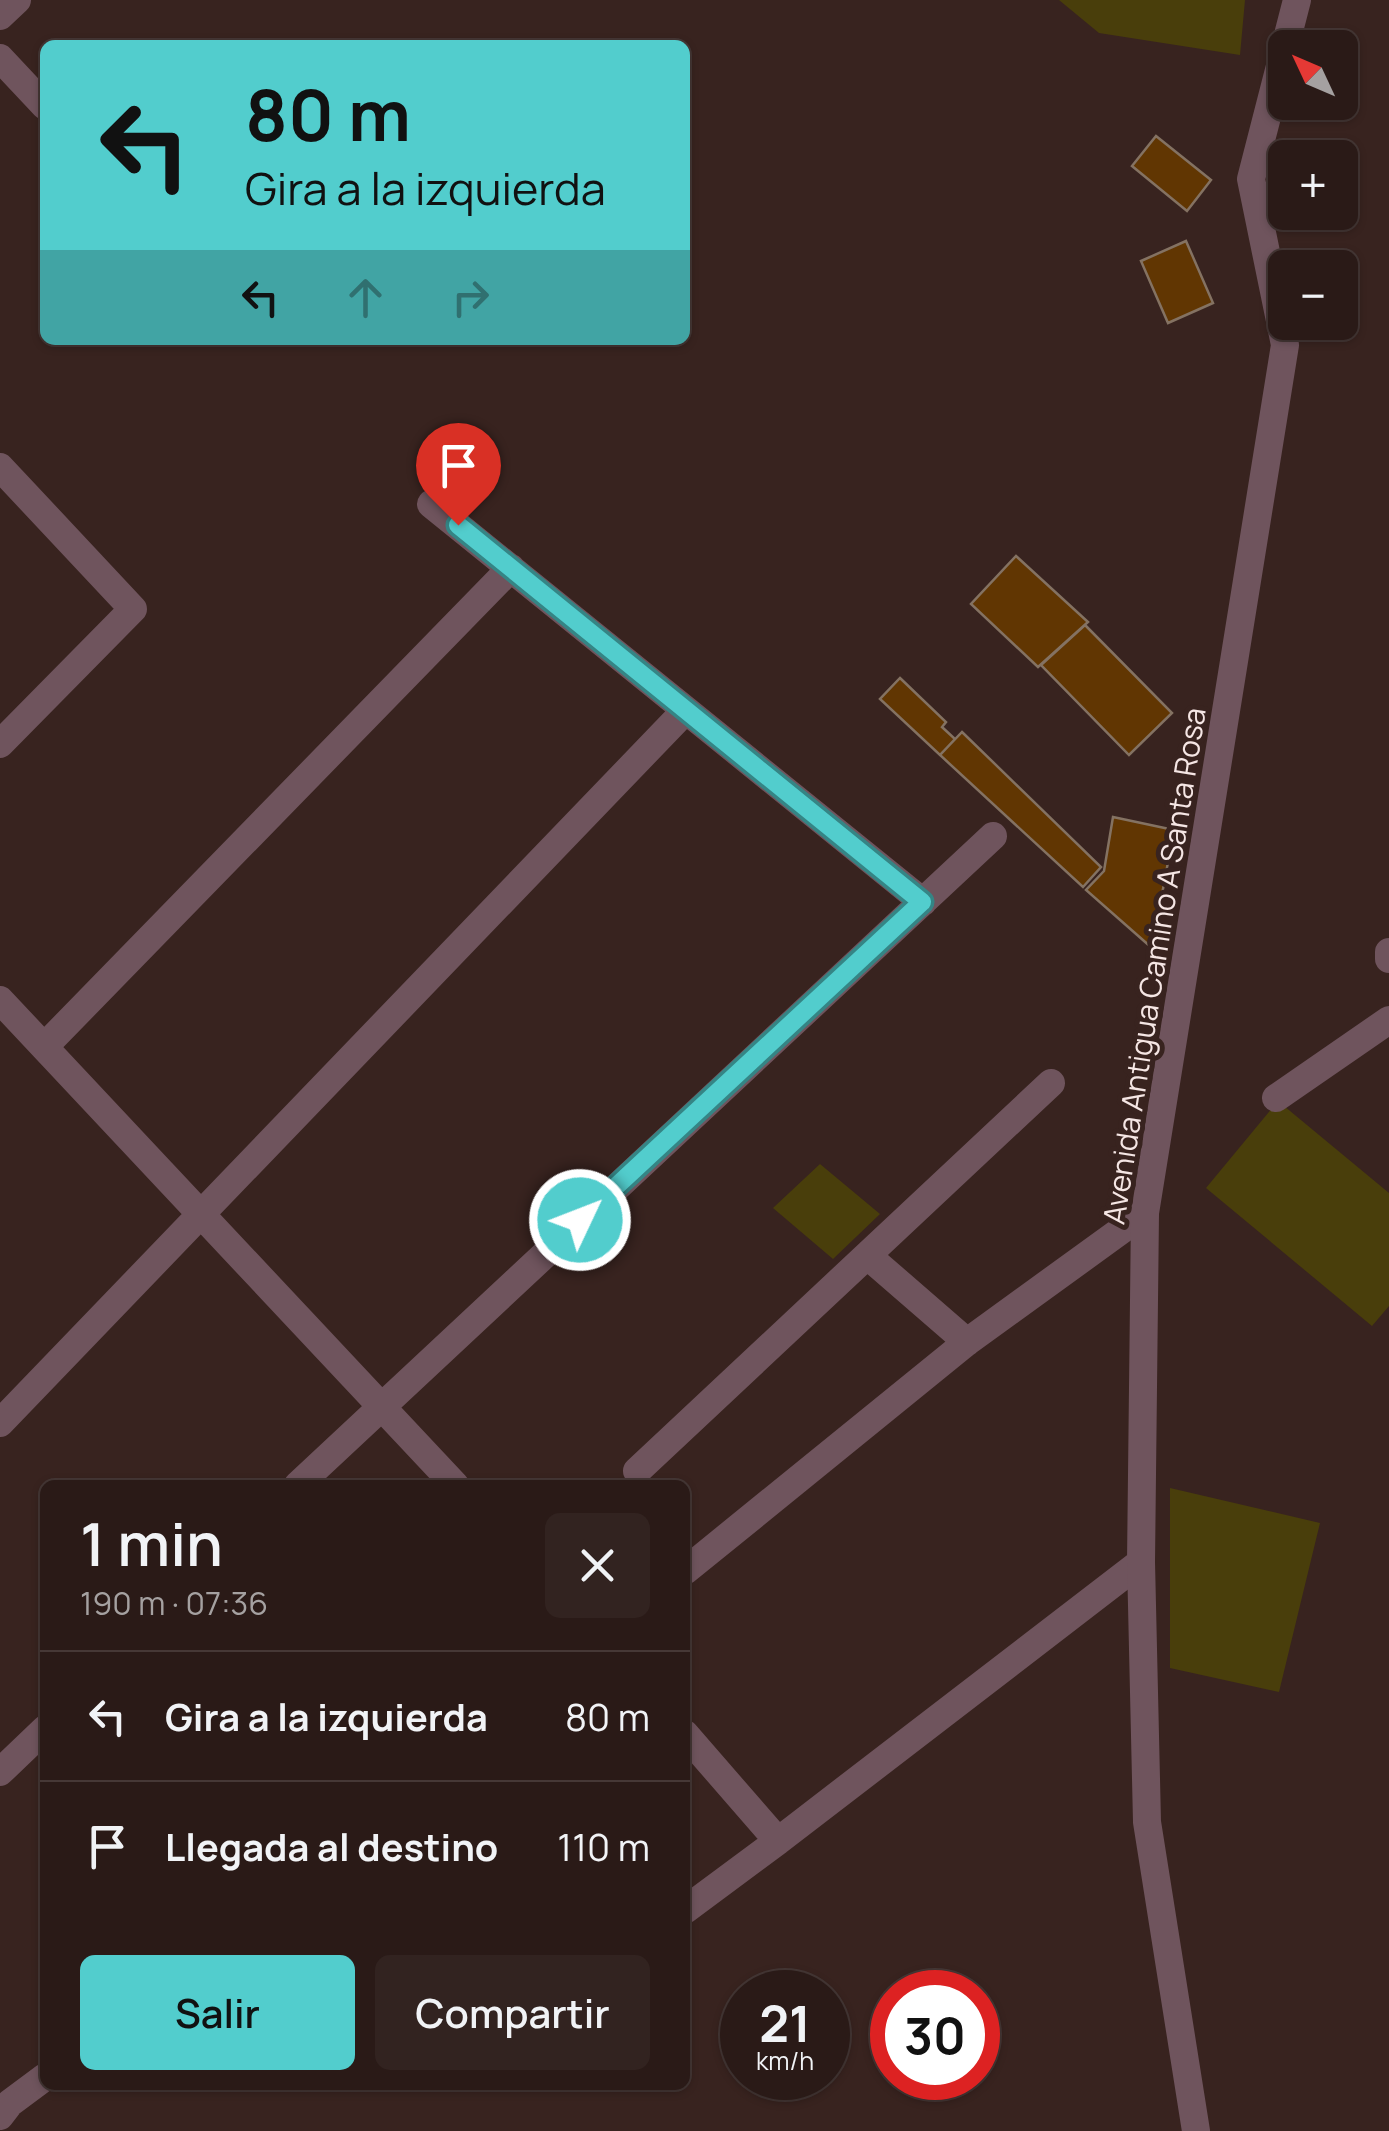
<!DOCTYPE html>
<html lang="es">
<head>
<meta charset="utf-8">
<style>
  :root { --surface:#2a1a17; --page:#322320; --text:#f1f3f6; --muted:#a5a1a1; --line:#463836; --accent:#52cdcd }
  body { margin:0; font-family:Manrope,sans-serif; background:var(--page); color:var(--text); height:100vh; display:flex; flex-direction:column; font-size:38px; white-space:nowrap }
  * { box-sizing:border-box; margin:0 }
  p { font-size:32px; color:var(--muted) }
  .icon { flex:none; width:55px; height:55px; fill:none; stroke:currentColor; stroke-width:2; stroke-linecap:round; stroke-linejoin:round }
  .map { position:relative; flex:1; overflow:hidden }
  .details { position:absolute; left:40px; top:1480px; width:650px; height:610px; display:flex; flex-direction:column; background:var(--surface); border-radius:15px; box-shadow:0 2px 8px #0004,0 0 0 2px var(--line) }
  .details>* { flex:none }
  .banner { position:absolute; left:40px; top:40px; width:650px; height:305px; border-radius:15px; box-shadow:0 2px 8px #0004,0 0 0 2px var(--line); background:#52cdcd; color:#111; overflow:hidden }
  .needle { width:65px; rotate:314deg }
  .fabs { position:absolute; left:1268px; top:30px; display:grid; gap:20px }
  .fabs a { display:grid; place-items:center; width:90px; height:90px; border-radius:15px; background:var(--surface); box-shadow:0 2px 8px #0004,0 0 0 2px var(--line); font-size:50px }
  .speed { position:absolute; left:720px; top:1970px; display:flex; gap:20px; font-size:50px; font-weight:700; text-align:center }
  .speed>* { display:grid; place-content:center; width:130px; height:130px; border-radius:50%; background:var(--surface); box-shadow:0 2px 8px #0004,0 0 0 2px var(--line); line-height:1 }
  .speed small { font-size:25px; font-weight:400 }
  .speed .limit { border:15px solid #d22; background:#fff; color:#111 }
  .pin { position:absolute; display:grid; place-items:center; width:85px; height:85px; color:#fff; margin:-102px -42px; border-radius:50% 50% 50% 0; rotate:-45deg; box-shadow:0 0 10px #0007 }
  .pin .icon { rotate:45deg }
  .me { position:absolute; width:110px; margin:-55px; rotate:47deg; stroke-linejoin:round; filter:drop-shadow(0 0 8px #0008) }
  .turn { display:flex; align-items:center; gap:35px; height:210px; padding:0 40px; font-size:45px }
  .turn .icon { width:130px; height:130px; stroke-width:2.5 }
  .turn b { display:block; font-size:70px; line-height:85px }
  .lanes { display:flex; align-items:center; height:95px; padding:0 40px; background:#0003; justify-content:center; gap:50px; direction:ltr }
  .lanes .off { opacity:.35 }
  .round { display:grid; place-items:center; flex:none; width:105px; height:105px; border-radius:15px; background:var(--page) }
  .overview { display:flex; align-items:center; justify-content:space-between; height:170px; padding:0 40px }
  h1 { font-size:60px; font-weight:600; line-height:75px }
  .action { display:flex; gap:20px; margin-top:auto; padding:20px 40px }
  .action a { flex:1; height:115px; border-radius:15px; background:var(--accent); color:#111; font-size:40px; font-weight:600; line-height:115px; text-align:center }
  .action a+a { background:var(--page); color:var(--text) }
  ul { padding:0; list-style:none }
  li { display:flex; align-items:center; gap:30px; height:130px; padding:0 40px; border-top:2px solid var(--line) }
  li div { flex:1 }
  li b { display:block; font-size:38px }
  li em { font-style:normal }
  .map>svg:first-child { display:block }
  .green { fill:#493e0b }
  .building { fill:#613602; stroke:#847262; stroke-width:2.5 }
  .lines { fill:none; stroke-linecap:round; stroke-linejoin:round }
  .minor { stroke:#6f545d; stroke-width:28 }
  .tertiary { stroke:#6f545d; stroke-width:28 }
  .route-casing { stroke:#358585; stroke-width:25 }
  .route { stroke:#52cdcd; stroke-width:18 }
  .labels { text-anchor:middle; stroke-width:10; stroke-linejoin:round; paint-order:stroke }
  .street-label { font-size:30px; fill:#f5e6e4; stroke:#38231f }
</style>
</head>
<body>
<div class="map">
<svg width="1389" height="2131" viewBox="0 0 1389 2131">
  <rect width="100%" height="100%" fill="#38231f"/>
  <path class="green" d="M 1059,0 L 1245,0 L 1240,55 L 1099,33 Z
    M 1278,1101 L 1389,1193 L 1389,1306 L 1372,1326 L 1206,1188 Z
    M 820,1164 L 880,1214 L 833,1259 L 773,1208 Z
    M 1170,1488 L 1320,1523 L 1279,1692 L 1170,1668 Z"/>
  <path class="building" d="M 1156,136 L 1211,180 L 1187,211 L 1132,166 Z
    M 1186,241 L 1213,303 L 1168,323 L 1141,261 Z
    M 1016,556 L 1088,622 L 1038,667 L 971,604 Z
    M 1085,625 L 1172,713 L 1129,755 L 1041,665 Z
    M 900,678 L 946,722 L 942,727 L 955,739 L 940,755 L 880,699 Z
    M 962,732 L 1101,867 L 1083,887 L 940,755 Z
    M 1113,817 L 1174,830 L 1152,948 L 1086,890 L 1104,871 Z"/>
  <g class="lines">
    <path class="minor" d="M 0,16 L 17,0
      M 0,58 L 45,106
      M 0,467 L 133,609 L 0,744
      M 431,504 L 923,902
      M 1389,952 L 1389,959
      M 0,1000 L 455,1485
      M 44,1047 L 511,568
      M 1276,1098 L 1389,1020
      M 869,1257 L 967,1342
      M 0,1423 L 685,711
      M 637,1471 L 1051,1083
      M 298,1485 L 993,836
      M 685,1571 L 967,1342 L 1145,1213
      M 685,1734 L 778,1841 L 1141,1562
      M 0,1772 L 45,1729
      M 685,1910 L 778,1841
      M 0,2116 L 10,2103 L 45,2077"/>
    <path class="tertiary" d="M 1196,2131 L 1147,1822 L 1141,1562 L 1145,1213 L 1285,345 L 1251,179 L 1297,0"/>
  </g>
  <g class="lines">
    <g class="route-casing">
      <path id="route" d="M 458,525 L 922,902 L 580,1220"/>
    </g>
    <use href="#route" class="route"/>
  </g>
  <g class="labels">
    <g class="street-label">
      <text transform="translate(1155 966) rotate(-81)" y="10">Avenida Antigua Camino A Santa Rosa</text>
    </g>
  </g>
</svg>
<div class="fabs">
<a><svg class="needle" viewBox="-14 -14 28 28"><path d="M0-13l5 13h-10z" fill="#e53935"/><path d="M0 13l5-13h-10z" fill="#a5a1a1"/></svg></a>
<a>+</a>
<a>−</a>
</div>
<div class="speed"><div>21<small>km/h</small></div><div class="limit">30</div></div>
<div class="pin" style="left:458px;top:525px;background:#d93025"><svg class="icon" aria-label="arrive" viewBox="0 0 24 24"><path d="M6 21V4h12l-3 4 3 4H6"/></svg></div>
<svg class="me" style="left:580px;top:1220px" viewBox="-20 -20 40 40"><circle r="17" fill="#52cdcd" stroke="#fff" stroke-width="3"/><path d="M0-11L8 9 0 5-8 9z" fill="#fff"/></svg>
<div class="banner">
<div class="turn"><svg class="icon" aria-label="left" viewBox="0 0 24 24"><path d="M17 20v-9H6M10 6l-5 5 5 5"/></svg><div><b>80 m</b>Gira a la izquierda</div></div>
<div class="lanes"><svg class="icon" aria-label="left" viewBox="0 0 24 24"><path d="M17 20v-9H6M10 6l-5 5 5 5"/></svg><svg class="icon off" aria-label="ahead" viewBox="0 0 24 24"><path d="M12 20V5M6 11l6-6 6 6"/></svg><svg class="icon off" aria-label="right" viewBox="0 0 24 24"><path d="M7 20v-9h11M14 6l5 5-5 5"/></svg></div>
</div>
<section class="details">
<div class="overview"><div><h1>1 min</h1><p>190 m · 07:36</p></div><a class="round"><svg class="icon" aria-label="close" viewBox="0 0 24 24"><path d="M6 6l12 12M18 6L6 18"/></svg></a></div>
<ul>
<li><svg class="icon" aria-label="left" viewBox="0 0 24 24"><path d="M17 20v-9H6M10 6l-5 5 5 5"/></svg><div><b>Gira a la izquierda</b></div><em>80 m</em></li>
<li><svg class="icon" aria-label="arrive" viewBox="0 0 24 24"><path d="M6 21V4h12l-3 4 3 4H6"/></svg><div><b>Llegada al destino</b></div><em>110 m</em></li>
</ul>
<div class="action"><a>Salir</a><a>Compartir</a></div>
</section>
</div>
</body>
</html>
